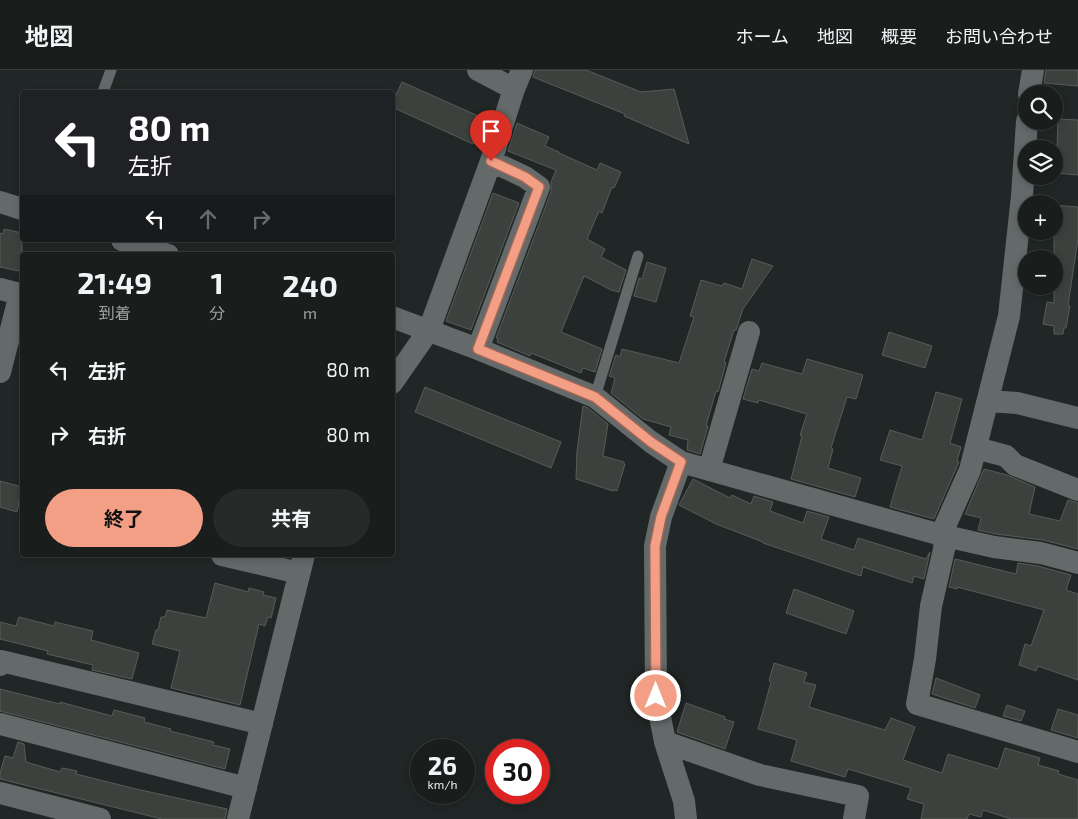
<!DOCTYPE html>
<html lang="ja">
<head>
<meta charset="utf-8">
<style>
  :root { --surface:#191d1c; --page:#262a29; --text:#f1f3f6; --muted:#9fa2a3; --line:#373b3b; --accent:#f39f85 }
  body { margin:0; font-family:"Exo 2","Noto Sans JP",sans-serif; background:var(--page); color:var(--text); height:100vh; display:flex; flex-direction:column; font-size:19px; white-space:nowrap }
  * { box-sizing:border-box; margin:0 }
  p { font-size:16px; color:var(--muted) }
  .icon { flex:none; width:28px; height:28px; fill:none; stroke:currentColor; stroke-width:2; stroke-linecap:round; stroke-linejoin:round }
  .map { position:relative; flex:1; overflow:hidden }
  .panel { position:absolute; left:20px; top:182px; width:375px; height:305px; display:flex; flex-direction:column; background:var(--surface); border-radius:5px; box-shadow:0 2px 8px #0003,0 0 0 1px var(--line) }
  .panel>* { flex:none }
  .guide { position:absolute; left:20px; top:20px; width:375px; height:152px; border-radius:5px; box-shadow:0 2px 8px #0003,0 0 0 1px var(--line); background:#202124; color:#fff; overflow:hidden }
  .tools { position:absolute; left:1018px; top:15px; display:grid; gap:10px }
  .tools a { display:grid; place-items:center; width:45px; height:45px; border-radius:50%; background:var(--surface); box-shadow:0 2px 8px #0003,0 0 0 1px var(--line); font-size:25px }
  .speed { position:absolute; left:410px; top:669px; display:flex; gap:10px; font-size:25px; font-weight:700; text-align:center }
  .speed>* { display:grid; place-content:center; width:65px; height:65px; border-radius:50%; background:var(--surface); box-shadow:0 2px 8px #0003,0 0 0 1px var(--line); line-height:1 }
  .speed small { font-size:12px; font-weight:400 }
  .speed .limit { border:8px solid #d22; background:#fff; color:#111 }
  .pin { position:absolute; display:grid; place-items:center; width:42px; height:42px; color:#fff; margin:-51px -21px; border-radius:50% 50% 50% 0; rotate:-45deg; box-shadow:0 0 5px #0007 }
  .pin .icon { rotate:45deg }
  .me { position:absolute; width:55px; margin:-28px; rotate:0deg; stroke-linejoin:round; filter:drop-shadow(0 0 4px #0008) }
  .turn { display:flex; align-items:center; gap:18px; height:105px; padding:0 25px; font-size:22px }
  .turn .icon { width:65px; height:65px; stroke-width:2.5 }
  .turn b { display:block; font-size:35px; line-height:42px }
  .lanes { display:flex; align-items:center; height:48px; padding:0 25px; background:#0003; justify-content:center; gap:25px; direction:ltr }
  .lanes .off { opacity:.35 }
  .eta { display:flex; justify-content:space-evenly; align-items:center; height:85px; text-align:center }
  .eta b { font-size:30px; font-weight:700; line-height:35px }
  .cta { display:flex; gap:10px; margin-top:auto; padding:10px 25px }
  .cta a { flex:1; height:58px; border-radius:30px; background:var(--accent); color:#111; font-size:20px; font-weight:700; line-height:58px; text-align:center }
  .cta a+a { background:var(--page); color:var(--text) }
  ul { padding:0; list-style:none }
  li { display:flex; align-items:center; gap:15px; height:65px; padding:0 25px }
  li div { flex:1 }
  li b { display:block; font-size:19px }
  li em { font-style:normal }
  header { display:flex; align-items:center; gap:30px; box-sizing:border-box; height:70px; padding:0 25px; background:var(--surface); border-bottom:1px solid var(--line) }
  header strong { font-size:24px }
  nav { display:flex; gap:28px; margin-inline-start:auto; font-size:18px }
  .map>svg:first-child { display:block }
  .building { fill:#3c413e; stroke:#575c59 }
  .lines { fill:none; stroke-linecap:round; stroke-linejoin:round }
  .lane { stroke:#636a69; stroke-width:11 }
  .street { stroke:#636a69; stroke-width:22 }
  .route-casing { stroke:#9e6756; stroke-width:12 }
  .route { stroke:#f39f85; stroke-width:9 }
</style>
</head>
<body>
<header>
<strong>地図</strong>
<nav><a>ホーム</a><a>地図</a><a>概要</a><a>お問い合わせ</a></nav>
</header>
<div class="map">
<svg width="1078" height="749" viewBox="0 0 1078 749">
  <rect width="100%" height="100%" fill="#212726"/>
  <path class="building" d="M 535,0 L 586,0 L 641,22 L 674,19 L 689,74 L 624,46 L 625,44 L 533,7 Z
    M 1046,0 L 1078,0 L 1078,16 L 1044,13 Z
    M 402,12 L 485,49 L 473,74 L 392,37 L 392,34 Z
    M 1058,49 L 1078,50 L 1078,105 L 1054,103 L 1054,81 L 1057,81 Z
    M 517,53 L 549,67 L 545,76 L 559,82 L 559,83 L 597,100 L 600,93 L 621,102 L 614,118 L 612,117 L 602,143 L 599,141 L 587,169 L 605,179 L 601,187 L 626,200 L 619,222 L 611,220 L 584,206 L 561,262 L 602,279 L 595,302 L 583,298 L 581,303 L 531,283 L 530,286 L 497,272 L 498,269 L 496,268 L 551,122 L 551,112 L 556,100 L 508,81 Z
    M 493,123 L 519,133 L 471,260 L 446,251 Z
    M 1054,135 L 1078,137 L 1078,169 L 1068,235 L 1070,236 L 1066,258 L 1064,258 L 1063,264 L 1054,264 L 1054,256 L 1043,254 L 1047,232 L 1054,233 Z
    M 4,159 L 22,163 L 22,197 L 20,197 L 19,201 L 0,197 L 0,163 L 3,164 Z
    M 752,189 L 773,196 L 743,239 L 736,260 L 734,260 L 724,292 L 726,293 L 718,322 L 716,321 L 706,356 L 708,356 L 700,384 L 687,380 L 688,370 L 669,365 L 671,357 L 643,349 L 611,323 L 615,308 L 609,306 L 616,285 L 620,287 L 622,279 L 679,293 L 694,247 L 690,246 L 701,210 L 722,216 L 724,213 L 742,219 Z
    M 647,192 L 666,198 L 656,232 L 634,226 L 639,208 L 642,209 Z
    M 889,262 L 932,276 L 925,298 L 882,285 Z
    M 807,289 L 863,305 L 856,329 L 847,327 L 831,378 L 833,379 L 828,398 L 861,408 L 855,427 L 791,409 L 802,366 L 800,365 L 807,344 L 759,330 L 758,333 L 743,329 L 752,299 L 759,301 L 762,293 L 802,304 Z
    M 425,317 L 561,372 L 551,398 L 415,342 Z
    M 936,322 L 962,329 L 950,373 L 961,377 L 957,391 L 959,392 L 934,449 L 890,437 L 902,396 L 880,390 L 890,360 L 922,370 Z
    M 583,336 L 588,338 L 608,354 L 603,386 L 624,392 L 624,394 L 625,394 L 617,421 L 613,420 L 613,421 L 576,409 L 577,381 Z
    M 984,399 L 1007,405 L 1035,417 L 1029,444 L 1060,451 L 1068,430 L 1078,433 L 1078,479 L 1043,470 L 996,464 L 978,460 L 981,448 L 965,444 Z
    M 693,409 L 730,428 L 732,425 L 751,434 L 754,426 L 773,432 L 770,441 L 803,453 L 807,441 L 829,447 L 821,469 L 854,480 L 858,468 L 926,489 L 930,482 L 924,509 L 914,506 L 912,513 L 863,497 L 861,506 L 763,473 L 763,472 L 716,454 L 679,435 Z
    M 0,411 L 22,417 L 17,442 L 0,437 Z
    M 955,489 L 1016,504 L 1018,493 L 1038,496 L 1071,505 L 1066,520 L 1078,524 L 1078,610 L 1038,596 L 1036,601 L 1019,595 L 1025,574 L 1031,576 L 1044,540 L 957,517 L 957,519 L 949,517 Z
    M 215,513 L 248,522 L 249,518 L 264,522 L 263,525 L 276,528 L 271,548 L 268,547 L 265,556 L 259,554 L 240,635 L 171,618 L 180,581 L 152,574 L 156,560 L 158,560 L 161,547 L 165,547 L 167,540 L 206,548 Z
    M 794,519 L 854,541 L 846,564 L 786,543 Z
    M 19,547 L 54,556 L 55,552 L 93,561 L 91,570 L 139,583 L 132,609 L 92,600 L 93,595 L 47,584 L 48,581 L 0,569 L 0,552 L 16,556 Z
    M 774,593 L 807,603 L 804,612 L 816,615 L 809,637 L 885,660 L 891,648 L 915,657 L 903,690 L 942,703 L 948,684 L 998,699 L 1005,678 L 1040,688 L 1038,695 L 1059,701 L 1058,704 L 1078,710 L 1078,749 L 1011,749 L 983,740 L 981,747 L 969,744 L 967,749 L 921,749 L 924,734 L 907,729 L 911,718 L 848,699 L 845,707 L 791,691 L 797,670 L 758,659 L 771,612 L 769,611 Z
    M 936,608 L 980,625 L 975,638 L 932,624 Z
    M 0,619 L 60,634 L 60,632 L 112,646 L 114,640 L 145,648 L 144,652 L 171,659 L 170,661 L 214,672 L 213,675 L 230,679 L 225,699 L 0,641 Z
    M 686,633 L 725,647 L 724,649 L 734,652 L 725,679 L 677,662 Z
    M 1007,635 L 1025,641 L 1021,651 L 1003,646 Z
    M 1058,639 L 1078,645 L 1078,668 L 1051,660 Z
    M 18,672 L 24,674 L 26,692 L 60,702 L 62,698 L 77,701 L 76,704 L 132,718 L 227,739 L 225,749 L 162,749 L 0,709 L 0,703 L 5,686 L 13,688 Z"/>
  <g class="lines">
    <path class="lane" d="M 103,22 L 111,0
      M 595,327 L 638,186"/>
    <path class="street" d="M 478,0 L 514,19
      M 1029,24 L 1033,0
      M 1027,51 L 1022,126 L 1009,246 L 970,400 L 941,465 L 945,475 L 931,536 L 925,589 L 917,634 L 1078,682
      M 0,132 L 22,139
      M 122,170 L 168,185
      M 0,219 L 20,224 L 0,302
      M 392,247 L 478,279 L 595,327 L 651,372 L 681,392 L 941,465 L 994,477 L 1041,483 L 1078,493
      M 478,279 L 539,117 L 525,107 L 491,91
      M 392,313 L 429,260 L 491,91 L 514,19 L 522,0
      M 988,331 L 1017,333 L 1078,348
      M 976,378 L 1006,386 L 1015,395 L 1078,420
      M 681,392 L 661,447 L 655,476 L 656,626 L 665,672 L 684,731 L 686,749
      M 709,400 L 749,262
      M 222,485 L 299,503
      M 0,595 L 1,591 L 262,654
      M 0,654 L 246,718
      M 665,672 L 760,705 L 858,726 L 854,749
      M 0,723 L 100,749
      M 238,749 L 304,485"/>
  </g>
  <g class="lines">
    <g class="route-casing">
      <path id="route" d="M 491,91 L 525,107 L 539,117 L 478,279 L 595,327 L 651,372 L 681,392 L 661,447 L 655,476 L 656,626"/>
    </g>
    <use href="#route" class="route"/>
  </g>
</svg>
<div class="tools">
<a><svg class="icon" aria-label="search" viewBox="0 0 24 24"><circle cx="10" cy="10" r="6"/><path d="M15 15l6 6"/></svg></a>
<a><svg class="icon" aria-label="layers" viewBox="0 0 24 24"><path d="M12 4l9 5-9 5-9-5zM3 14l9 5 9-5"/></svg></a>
<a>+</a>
<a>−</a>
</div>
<div class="speed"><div>26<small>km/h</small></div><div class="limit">30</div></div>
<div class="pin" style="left:491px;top:91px;background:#d93025"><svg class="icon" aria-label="arrive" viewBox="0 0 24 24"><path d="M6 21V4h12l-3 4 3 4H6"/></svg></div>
<svg class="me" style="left:656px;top:626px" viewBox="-20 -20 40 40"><circle r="17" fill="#f39f85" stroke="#fff" stroke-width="3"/><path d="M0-11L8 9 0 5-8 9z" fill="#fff"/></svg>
<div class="guide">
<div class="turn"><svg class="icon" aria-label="left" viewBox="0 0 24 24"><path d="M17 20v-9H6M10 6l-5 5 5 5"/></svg><div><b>80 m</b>左折</div></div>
<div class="lanes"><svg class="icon" aria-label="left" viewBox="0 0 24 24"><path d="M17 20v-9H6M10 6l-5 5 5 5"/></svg><svg class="icon off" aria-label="ahead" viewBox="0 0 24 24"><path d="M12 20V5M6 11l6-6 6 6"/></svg><svg class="icon off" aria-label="right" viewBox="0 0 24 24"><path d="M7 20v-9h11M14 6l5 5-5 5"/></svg></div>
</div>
<section class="panel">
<div class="eta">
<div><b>21:49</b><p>到着</p></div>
<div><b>1</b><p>分</p></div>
<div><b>240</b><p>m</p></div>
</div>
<ul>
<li><svg class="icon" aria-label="left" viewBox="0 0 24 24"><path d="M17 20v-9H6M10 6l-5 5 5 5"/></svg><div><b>左折</b></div><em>80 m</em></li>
<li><svg class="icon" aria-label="right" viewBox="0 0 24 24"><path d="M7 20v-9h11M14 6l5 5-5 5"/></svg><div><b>右折</b></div><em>80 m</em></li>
</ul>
<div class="cta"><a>終了</a><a>共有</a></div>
</section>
</div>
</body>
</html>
